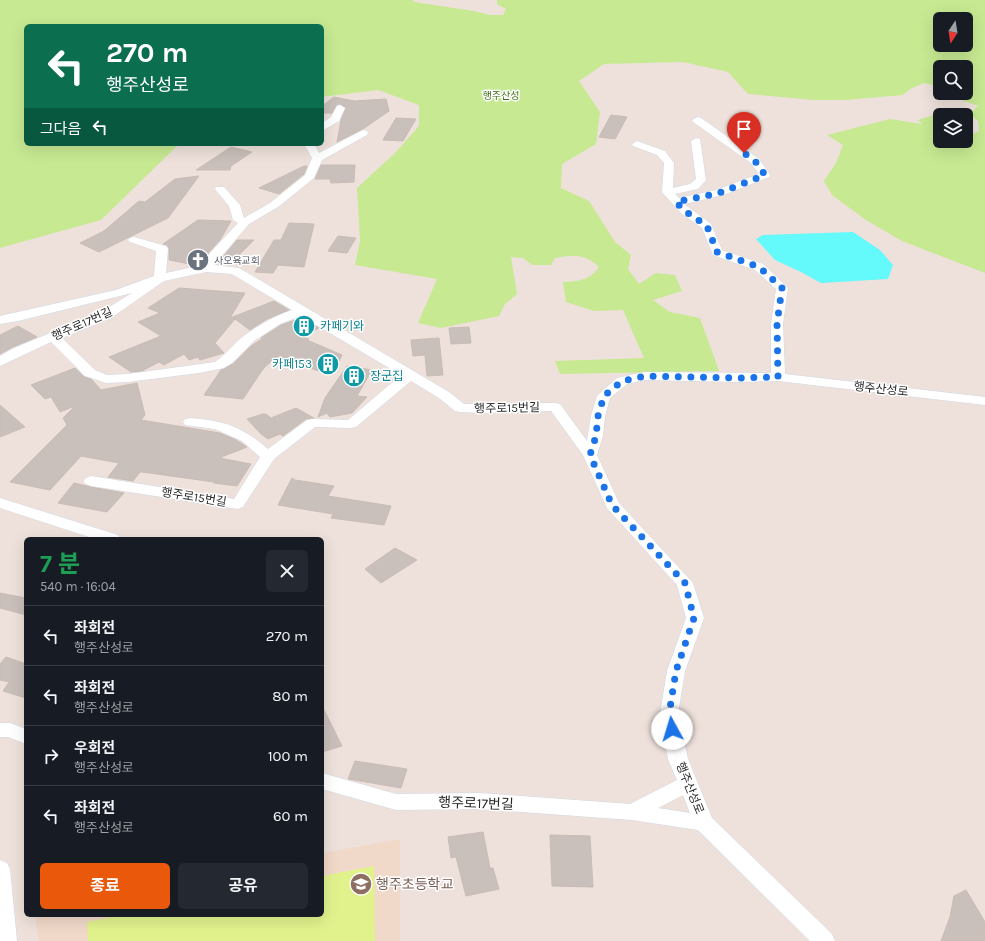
<!DOCTYPE html>
<html lang="ko">
<head>
<meta charset="utf-8">
<style>
  :root { --surface:#171b24; --page:#242831; --text:#f1f3f6; --muted:#9ea1a6; --line:#363941; --accent:#ea580c }
  body { margin:0; font-family:Karla,"Noto Sans KR",sans-serif; background:var(--page); color:var(--text); height:100vh; display:flex; flex-direction:column; font-size:15px; white-space:nowrap }
  * { box-sizing:border-box; margin:0 }
  p { font-size:13px; color:var(--muted) }
  .icon { flex:none; width:22px; height:22px; fill:none; stroke:currentColor; stroke-width:2; stroke-linecap:round; stroke-linejoin:round }
  .map { position:relative; flex:1; overflow:hidden }
  .details { position:absolute; left:24px; top:537px; width:300px; height:380px; display:flex; flex-direction:column; background:var(--surface); border-radius:6px; box-shadow:0 4px 16px #0002 }
  .details>* { flex:none }
  .banner { position:absolute; left:24px; top:24px; width:300px; height:122px; border-radius:6px; box-shadow:0 4px 16px #0002; background:#0b6e4f; color:#fff; overflow:hidden }
  .needle { width:26px; rotate:192deg }
  .tools { position:absolute; left:933px; top:12px; display:grid; gap:8px }
  .tools a { display:grid; place-items:center; width:40px; height:40px; border-radius:6px; background:var(--surface); box-shadow:0 4px 16px #0002; font-size:20px }
  .pin { position:absolute; display:grid; place-items:center; width:34px; height:34px; color:#fff; margin:-41px -17px; border-radius:50% 50% 50% 0; rotate:-45deg; box-shadow:0 0 4px #0007 }
  .pin .icon { rotate:45deg }
  .me { position:absolute; width:44px; margin:-22px; rotate:354deg; stroke-linejoin:round; filter:drop-shadow(0 0 3px #0008) }
  .turn { display:flex; align-items:center; gap:14px; height:84px; padding:0 16px; font-size:18px }
  .turn .icon { width:52px; height:52px; stroke-width:2.5 }
  .turn b { display:block; font-size:28px; line-height:34px }
  .then { display:flex; align-items:center; height:38px; padding:0 16px; background:#0003; gap:8px; font-size:15px }
  .round { display:grid; place-items:center; flex:none; width:42px; height:42px; border-radius:6px; background:var(--page) }
  .headline { display:flex; align-items:center; justify-content:space-between; height:68px; padding:0 16px }
  h1 { font-size:24px; font-weight:700; line-height:30px; color:#1e9e55 }
  .cta { display:flex; gap:8px; margin-top:auto; padding:8px 16px }
  .cta a { flex:1; height:46px; border-radius:6px; background:var(--accent); color:#fff; font-size:16px; font-weight:700; line-height:46px; text-align:center }
  .cta a+a { background:var(--page); color:var(--text) }
  ul { padding:0; list-style:none }
  li { display:flex; align-items:center; gap:12px; height:60px; padding:0 16px; border-top:1px solid var(--line) }
  li div { flex:1 }
  li b { display:block; font-size:15px }
  li em { font-style:normal }
  .map>svg:first-child { display:block }
  .education { fill:#f1d9c9 }
  .green { fill:#c7e992; fill-rule:evenodd }
  .pitch { fill:#e1f28d }
  .water { fill:#64f9fa }
  .building { fill:#c9bfbb; stroke:#c9bcb4 }
  .lines { fill:none; stroke-linecap:round; stroke-linejoin:round }
  .minor-casing { stroke:#d0d9e5; stroke-width:1 }
  .minor { fill:#fff; fill-rule:evenodd }
  .route { stroke:#1a73e8; stroke-width:7; stroke-dasharray:0 12.6 }
  .labels { text-anchor:middle; stroke-width:3; stroke-linejoin:round; paint-order:stroke }
  .far-park-label { font-size:10px; fill:#3e6e13; stroke:#fff }
  .far-worship-label { font-size:10px; fill:#5b616d; stroke:#fff; text-anchor:start }
  .street-label { font-size:12px; fill:#2a2a2a; stroke:#fff }
  .culture-label { font-size:12px; fill:#0d838f; stroke:#fff; text-anchor:start }
  .near-street-label { font-size:14px; fill:#2a2a2a; stroke:#fff }
  .near-education-label { font-size:14px; fill:#785e54; stroke:#fff; text-anchor:start }
</style>
</head>
<body>
<div class="map">
<svg width="985" height="941" viewBox="0 0 985 941">
  <rect width="100%" height="100%" fill="#eee1db"/>
  <path class="education" d="M 400,839 L 400,941 L 39,941 L 35,915 L 322,915 L 322,853 Z"/>
  <path class="green" d="M 0,0 L 413,0 L 414,2 L 474,11 L 490,15 L 503,15 L 506,9 L 497,4 L 497,0 L 985,0 L 985,273 L 902,241 L 866,220 L 832,195 L 824,181 L 836,163 L 843,145 L 827,135 L 890,119 L 922,124 L 918,120 L 937,114 L 948,113 L 950,115 L 940,115 L 940,141 L 966,141 L 966,137 L 979,131 L 978,121 L 969,114 L 978,106 L 961,100 L 950,93 L 966,93 L 966,67 L 940,67 L 940,87 L 924,83 L 910,89 L 903,95 L 845,100 L 813,100 L 748,94 L 728,72 L 683,62 L 604,64 L 579,81 L 600,112 L 596,144 L 562,164 L 561,188 L 589,201 L 615,242 L 631,255 L 628,269 L 639,284 L 656,273 L 675,275 L 682,291 L 653,300 L 670,312 L 700,318 L 719,371 L 560,374 L 555,361 L 644,358 L 623,310 L 594,311 L 566,302 L 563,282 C 577,281 590,281 599,267 C 586,254 572,254 555,258 L 551,265 L 532,265 L 523,258 L 511,257 L 517,294 L 505,304 L 499,316 L 441,328 L 418,323 L 437,279 L 355,265 L 360,241 L 357,188 L 396,152 L 419,126 L 419,105 L 378,90 L 322,97 L 322,26 L 26,26 L 26,144 L 182,144 L 176,147 L 101,220 L 0,248 ZM 940,19 L 966,19 L 966,45 L 940,45 Z"/>
  <path class="pitch" d="M 374,866 L 375,941 L 88,941 L 87,922 L 121,915 L 322,915 L 322,876 Z"/>
  <path class="water" d="M 853,232 L 880,250 L 893,265 L 888,279 L 821,283 L 801,272 L 775,260 L 756,239 L 763,235 Z"/>
  <path class="building" d="M 334,97 L 354,101 L 386,99 L 389,111 L 363,129 L 337,142 L 341,120 L 346,108 L 340,104 L 336,105 L 332,113 L 322,113 L 322,106 Z
    M 611,115 L 627,117 L 615,139 L 599,137 Z
    M 396,118 L 416,119 L 403,141 L 383,140 Z
    M 231,147 L 252,152 L 231,166 L 230,170 L 196,170 Z
    M 321,165 L 355,165 L 354,182 L 331,183 L 330,179 L 315,179 Z
    M 304,166 L 307,166 L 304,174 L 279,194 L 259,188 Z
    M 199,176 L 168,218 L 99,252 L 80,243 L 104,231 L 139,201 L 145,202 L 175,179 Z
    M 198,220 L 231,221 L 220,240 L 209,252 L 201,264 L 195,265 L 169,260 L 169,248 L 167,245 L 163,244 Z
    M 289,223 L 314,224 L 304,267 L 278,265 L 273,273 L 255,272 L 274,240 L 281,240 Z
    M 338,236 L 356,238 L 347,253 L 328,251 Z
    M 237,240 L 254,240 L 229,265 L 218,263 Z
    M 179,288 L 245,293 L 230,318 L 274,301 L 289,310 L 267,319 L 250,330 L 235,319 L 215,343 L 224,353 L 200,360 L 198,357 L 189,360 L 184,354 L 164,365 L 159,362 L 142,371 L 131,372 L 109,357 L 161,336 L 138,322 L 160,313 L 148,308 Z
    M 301,318 L 319,328 L 302,336 L 309,339 L 307,340 L 342,355 L 333,373 L 319,371 L 276,357 L 263,369 L 243,399 L 204,395 L 221,370 L 233,364 L 251,346 L 262,339 L 261,338 L 281,325 Z
    M 18,326 L 37,337 L 13,347 L 0,354 L 0,335 Z
    M 469,327 L 471,343 L 451,344 L 449,328 Z
    M 439,338 L 443,375 L 427,376 L 425,355 L 413,356 L 411,340 Z
    M 347,366 L 372,370 L 357,396 L 367,397 L 352,413 L 330,417 L 327,413 L 318,417 L 325,398 Z
    M 75,368 L 84,377 L 91,379 L 101,390 L 137,383 L 145,415 L 141,420 L 220,433 L 236,440 L 247,447 L 219,458 L 251,464 L 237,486 L 214,483 L 214,482 L 142,472 L 140,472 L 133,481 L 108,477 L 119,463 L 81,456 L 50,490 L 10,482 L 67,425 L 63,418 L 75,406 L 60,412 L 51,397 L 45,399 L 31,385 Z
    M 0,405 L 25,427 L 0,437 Z
    M 296,408 L 314,418 L 306,419 L 283,436 L 280,434 L 268,439 L 261,434 L 247,419 L 263,414 L 266,414 L 271,418 Z
    M 292,478 L 295,480 L 334,486 L 328,496 L 391,506 L 384,525 L 331,518 L 333,514 L 278,505 Z
    M 74,483 L 91,487 L 124,493 L 107,512 L 58,503 Z
    M 395,548 L 417,560 L 381,583 L 365,569 Z
    M 0,593 L 26,598 L 26,615 L 0,608 Z
    M 6,657 L 26,664 L 26,698 L 3,691 L 9,682 L 0,680 L 0,664 Z
    M 322,706 L 342,746 L 322,752 Z
    M 355,761 L 407,769 L 401,788 L 348,779 Z
    M 483,832 L 490,868 L 493,868 L 499,889 L 466,896 L 456,857 L 451,858 L 448,837 Z
    M 550,835 L 590,836 L 593,887 L 552,886 Z
    M 966,890 L 985,922 L 985,941 L 941,941 L 950,917 L 954,896 Z"/>
  <g class="lines">
    <g class="minor-casing">
      <path id="minor" d="M 340,105 L 345,108 L 339,121 L 322,131 L 322,123 L 331,117 L 337,106 Z
        M 697,117 L 701,118 L 759,159 L 770,175 L 769,177 L 723,195 L 684,204 L 711,224 L 722,250 L 763,264 L 788,288 L 783,324 L 785,374 L 985,397 L 985,405 L 778,381 L 738,382 L 645,380 L 627,384 L 610,398 L 605,416 L 603,436 L 597,455 L 619,503 L 693,583 L 704,618 L 685,671 L 678,714 L 688,759 L 712,818 L 832,934 L 835,941 L 810,941 L 698,830 L 632,820 L 479,809 L 396,810 L 322,789 L 322,773 L 396,794 L 479,793 L 630,804 L 677,780 L 668,759 L 660,714 L 667,671 L 686,618 L 677,585 L 607,508 L 583,455 L 551,411 L 482,413 L 460,412 L 455,411 L 439,398 L 411,381 L 356,427 L 351,428 L 315,427 L 274,459 L 243,507 L 238,509 L 91,486 L 86,484 L 83,481 L 86,478 L 91,476 L 234,499 L 260,457 L 242,441 L 215,429 L 185,425 L 183,422 L 185,419 L 190,418 C 225,421 241,426 268,449 L 307,420 L 312,419 L 348,420 L 401,375 L 301,316 L 280,324 L 254,341 L 232,363 L 224,368 L 199,373 L 128,382 L 106,383 L 85,376 L 51,342 L 0,366 L 0,356 L 14,348 L 101,312 L 132,293 L 18,321 L 0,324 L 0,316 L 116,290 L 154,276 L 156,251 L 130,242 L 128,240 L 130,238 L 134,237 L 166,246 L 168,249 L 166,273 L 202,265 L 210,253 L 238,223 L 233,220 L 229,206 L 215,189 L 216,187 L 224,187 L 240,205 L 244,218 L 270,203 L 305,175 L 312,158 L 304,144 L 314,144 L 319,153 L 363,130 L 367,131 L 368,133 L 367,135 L 322,160 L 314,178 L 278,207 L 249,224 L 214,265 L 239,268 L 449,392 L 464,404 L 555,403 L 560,404 L 587,441 L 591,416 L 597,396 L 617,378 L 645,372 L 771,373 L 771,324 L 776,289 L 755,270 L 713,255 L 702,228 L 681,213 L 662,192 L 664,163 L 657,155 L 633,146 L 632,144 L 637,141 L 665,151 L 674,163 L 673,188 L 690,184 L 696,179 L 691,141 L 696,138 L 700,139 L 706,180 L 698,189 L 675,194 L 679,198 L 716,190 L 759,174 L 751,163 L 693,122 L 692,120 ZM 206,272 L 232,274 L 292,310 C 275,316 260,324 245,335 C 234,343 227,354 215,362 L 128,374 L 107,375 L 95,370 L 62,338 L 111,318 L 164,281 ZM 683,795 L 690,813 L 658,808 Z
        M 0,498 L 118,535 L 120,539 L 95,539 L 0,508 Z
        M 0,723 L 10,723 L 26,729 L 26,744 L 8,737 L 0,737 Z
        M 0,860 L 7,863 L 10,869 L 17,941 L 0,941 Z"/>
    </g>
    <use href="#minor" class="minor"/>
  </g>
  <g class="lines">
    <path class="route" d="M 672,729 L 669,714 L 676,671 L 694,618 L 685,583 L 612,505 L 590,455 L 596,436 L 598,416 L 604,396 L 622,381 L 645,376 L 738,378 L 778,377 L 777,324 L 782,288 L 759,267 L 717,252 L 707,226 L 685,211 L 676,202 L 719,193 L 765,175 L 755,161 L 744,153"/>
  </g>
  <defs>
    <g id="church-disc" transform="scale(1.15)"><circle r="9.5" fill="#6b7280" stroke="#fff"/><path d="M-1.2-6h2.4v3.5h3.3v2.4h-3.3V6h-2.4V-.1h-3.3v-2.4h3.3Z" fill="#fff"/></g>
    <g id="building-disc" transform="scale(1.15)"><circle r="9.5" fill="#0f9aa8" stroke="#fff"/><path d="M-4-6H4V6H1V3H-1V6H-4ZM-2.5-4.3h1.7v1.8h-1.7ZM.8-4.3h1.7v1.8H.8ZM-2.5-1h1.7V.8h-1.7ZM.8-1h1.7V.8H.8Z" fill="#fff"/></g>
    <g id="school-disc" transform="scale(1.15)"><circle r="9.5" fill="#8d6e63" stroke="#fff"/><path d="M0-5L7-2L0 1L-7-2ZM-4 1L0 2.5L4 1V4Q0 6-4 4Z" fill="#fff"/></g>
  </defs>
  <g fill-rule="evenodd">
    <use href="#church-disc" x="198" y="260"/>
    <use href="#building-disc" x="304" y="326"/>
    <use href="#building-disc" x="328" y="364"/>
    <use href="#building-disc" x="354" y="376"/>
    <use href="#school-disc" x="361" y="884"/>
  </g>
  <g class="labels">
    <g class="far-park-label">
      <text x="501" y="99">행주산성</text>
    </g>
    <g class="far-worship-label">
      <text x="214" y="264">사오육교회</text>
    </g>
    <g class="street-label">
      <text transform="translate(82 324) rotate(-24)" y="4">행주로17번길</text>
      <text transform="translate(881 389) rotate(6)" y="4">행주산성로</text>
      <text transform="translate(507 408) rotate(-1)" y="4">행주로15번길</text>
      <text transform="translate(194 497) rotate(9)" y="4">행주로15번길</text>
      <text transform="translate(690 788) rotate(68)" y="4">행주산성로</text>
    </g>
    <g class="culture-label">
      <text x="320" y="330">카페기와</text>
      <text x="312" y="368" text-anchor="end">카페153</text>
      <text x="370" y="380">장군집</text>
    </g>
    <g class="near-street-label">
      <text transform="translate(476 803) rotate(2)" y="5">행주로17번길</text>
    </g>
    <g class="near-education-label">
      <text x="376" y="889">행주초등학교</text>
    </g>
  </g>
</svg>
<div class="tools">
<a><svg class="needle" viewBox="-14 -14 28 28"><path d="M0-13l5 13h-10z" fill="#e53935"/><path d="M0 13l5-13h-10z" fill="#9ea1a6"/></svg></a>
<a><svg class="icon" aria-label="search" viewBox="0 0 24 24"><circle cx="10" cy="10" r="6"/><path d="M15 15l6 6"/></svg></a>
<a><svg class="icon" aria-label="layers" viewBox="0 0 24 24"><path d="M12 4l9 5-9 5-9-5zM3 14l9 5 9-5"/></svg></a>
</div>
<div class="pin" style="left:744px;top:153px;background:#d93025"><svg class="icon" aria-label="arrive" viewBox="0 0 24 24"><path d="M6 21V4h12l-3 4 3 4H6"/></svg></div>
<svg class="me" style="left:672px;top:729px" viewBox="-20 -20 40 40"><circle r="19" fill="#fff"/><path d="M0-13L10 11 0 6-10 11z" fill="#1a73e8"/></svg>
<div class="banner">
<div class="turn"><svg class="icon" aria-label="left" viewBox="0 0 24 24"><path d="M17 20v-9H6M10 6l-5 5 5 5"/></svg><div><b>270 m</b>행주산성로</div></div>
<div class="then">그다음<svg class="icon" aria-label="left" viewBox="0 0 24 24"><path d="M17 20v-9H6M10 6l-5 5 5 5"/></svg></div>
</div>
<section class="details">
<div class="headline"><div><h1>7 분</h1><p>540 m · 16:04</p></div><a class="round"><svg class="icon" aria-label="close" viewBox="0 0 24 24"><path d="M6 6l12 12M18 6L6 18"/></svg></a></div>
<ul>
<li><svg class="icon" aria-label="left" viewBox="0 0 24 24"><path d="M17 20v-9H6M10 6l-5 5 5 5"/></svg><div><b>좌회전</b><p>행주산성로</p></div><em>270 m</em></li>
<li><svg class="icon" aria-label="left" viewBox="0 0 24 24"><path d="M17 20v-9H6M10 6l-5 5 5 5"/></svg><div><b>좌회전</b><p>행주산성로</p></div><em>80 m</em></li>
<li><svg class="icon" aria-label="right" viewBox="0 0 24 24"><path d="M7 20v-9h11M14 6l5 5-5 5"/></svg><div><b>우회전</b><p>행주산성로</p></div><em>100 m</em></li>
<li><svg class="icon" aria-label="left" viewBox="0 0 24 24"><path d="M17 20v-9H6M10 6l-5 5 5 5"/></svg><div><b>좌회전</b><p>행주산성로</p></div><em>60 m</em></li>
</ul>
<div class="cta"><a>종료</a><a>공유</a></div>
</section>
</div>
</body>
</html>
